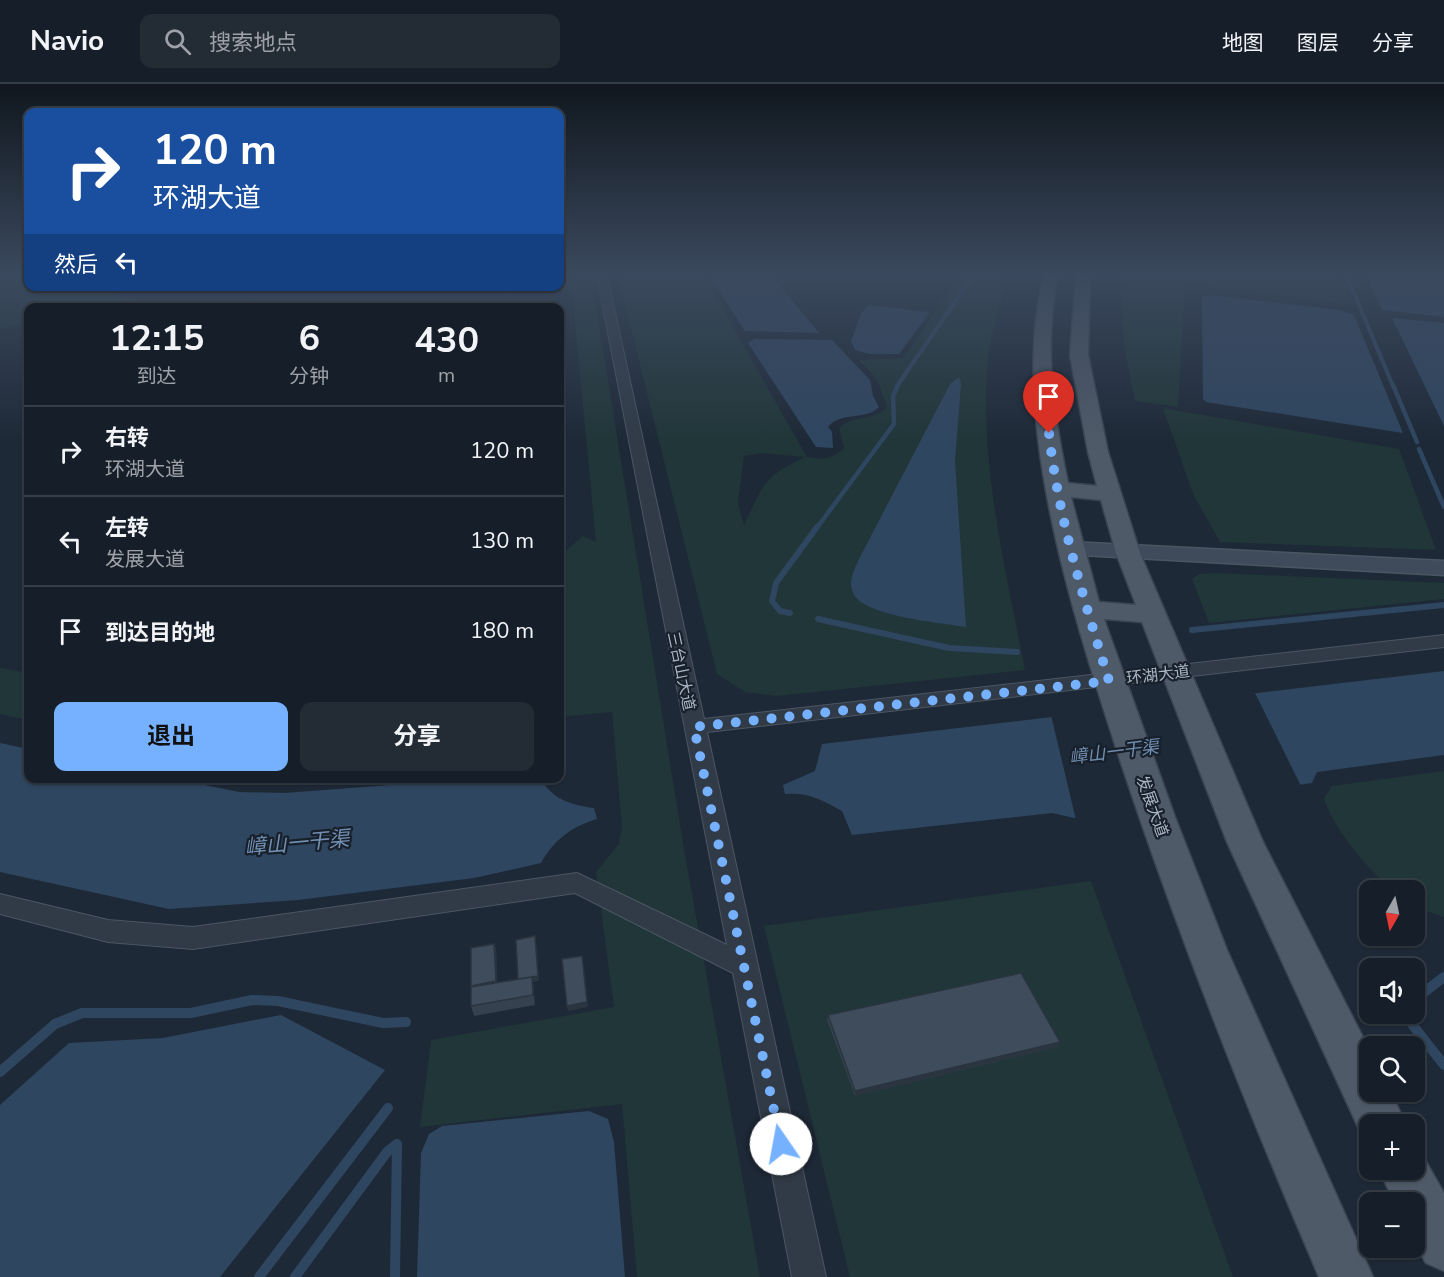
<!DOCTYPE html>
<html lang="zh">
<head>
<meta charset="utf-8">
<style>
  :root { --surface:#161f29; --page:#232c35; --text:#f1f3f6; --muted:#9ea2a8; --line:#353d46; --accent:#76b1ff }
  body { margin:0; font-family:"Nunito Sans","Noto Sans SC",sans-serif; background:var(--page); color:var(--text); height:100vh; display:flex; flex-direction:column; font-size:22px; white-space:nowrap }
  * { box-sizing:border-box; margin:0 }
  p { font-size:20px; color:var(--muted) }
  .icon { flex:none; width:33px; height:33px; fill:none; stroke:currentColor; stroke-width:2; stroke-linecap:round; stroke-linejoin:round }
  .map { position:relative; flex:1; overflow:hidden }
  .drawer { position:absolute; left:24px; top:219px; width:540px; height:480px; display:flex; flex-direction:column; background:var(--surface); border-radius:12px; box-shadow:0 2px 4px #0004,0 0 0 2px var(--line) }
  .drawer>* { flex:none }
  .hud { position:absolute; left:24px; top:24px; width:540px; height:183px; border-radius:12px; box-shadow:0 2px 4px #0004,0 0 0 2px var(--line); background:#1a4fa0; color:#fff; overflow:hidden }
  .needle { width:39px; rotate:189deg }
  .fabs { position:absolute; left:1359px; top:796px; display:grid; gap:12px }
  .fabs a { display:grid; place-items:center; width:66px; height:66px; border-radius:12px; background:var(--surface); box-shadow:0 2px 4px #0004,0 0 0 2px var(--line); font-size:30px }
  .pin { position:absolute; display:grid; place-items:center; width:51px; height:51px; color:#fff; margin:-62px -26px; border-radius:50% 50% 50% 0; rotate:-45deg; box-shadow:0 0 6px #0007 }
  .pin .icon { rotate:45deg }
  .me { position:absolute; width:66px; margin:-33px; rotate:348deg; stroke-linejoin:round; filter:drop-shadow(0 0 4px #0008) }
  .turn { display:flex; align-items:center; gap:21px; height:126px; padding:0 30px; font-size:27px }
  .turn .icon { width:78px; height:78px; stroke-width:2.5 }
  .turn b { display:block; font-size:42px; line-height:51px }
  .then { display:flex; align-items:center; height:57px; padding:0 30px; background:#0003; gap:12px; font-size:22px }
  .eta { display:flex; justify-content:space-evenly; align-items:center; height:102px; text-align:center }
  .eta b { font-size:36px; font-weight:700; line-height:42px }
  .button { display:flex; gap:12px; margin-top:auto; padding:12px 30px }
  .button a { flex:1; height:69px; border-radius:12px; background:var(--accent); color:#111; font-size:24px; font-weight:700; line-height:69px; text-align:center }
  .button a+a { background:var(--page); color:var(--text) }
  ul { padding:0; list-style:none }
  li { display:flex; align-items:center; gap:18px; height:90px; padding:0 30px; border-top:2px solid var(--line) }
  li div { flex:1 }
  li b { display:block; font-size:22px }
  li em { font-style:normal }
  header { display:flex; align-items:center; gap:36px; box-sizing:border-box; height:84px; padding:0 30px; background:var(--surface); border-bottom:2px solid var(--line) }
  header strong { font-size:28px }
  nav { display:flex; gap:33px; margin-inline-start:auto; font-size:21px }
  .search { width:420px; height:54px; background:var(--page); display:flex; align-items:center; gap:15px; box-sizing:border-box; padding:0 21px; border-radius:12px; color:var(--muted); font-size:22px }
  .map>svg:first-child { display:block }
  .green { fill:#203638; fill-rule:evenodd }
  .water { fill:#2f4660 }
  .pier { fill:#1e2937 }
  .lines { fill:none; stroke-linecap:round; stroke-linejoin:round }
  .stream-far3 { stroke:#2f4660; stroke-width:4 }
  .stream-far2 { stroke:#2f4660; stroke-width:4.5 }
  .stream-far1 { stroke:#2f4660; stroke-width:6 }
  .stream { stroke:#2f4660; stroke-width:10 }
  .minor-casing { stroke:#4c5663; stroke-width:2 }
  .secondary-casing { stroke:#4c5663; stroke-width:3 }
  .primary-casing { stroke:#3b4451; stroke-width:3 }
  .minor { fill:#313b47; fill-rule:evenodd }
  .secondary { fill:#3f4a5b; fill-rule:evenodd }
  .primary { fill:#4f5a68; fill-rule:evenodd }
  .wall { fill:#35414f }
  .shaded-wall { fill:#2b3540 }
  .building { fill:#3e4c5c; stroke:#2b3540; stroke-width:1.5 }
  .route { stroke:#76b1ff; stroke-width:10; stroke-dasharray:0 18 }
  .labels { text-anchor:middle; stroke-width:4.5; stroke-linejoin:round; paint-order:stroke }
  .street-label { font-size:16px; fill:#abb6c5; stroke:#17202b }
  .water-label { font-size:18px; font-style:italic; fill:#718eb0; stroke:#17202b }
  .near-water-label { font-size:21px; font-style:italic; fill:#718eb0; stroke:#17202b }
</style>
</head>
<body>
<header>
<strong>Navio</strong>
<div class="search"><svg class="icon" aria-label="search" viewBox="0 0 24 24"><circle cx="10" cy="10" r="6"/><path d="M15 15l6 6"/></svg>搜索地点</div>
<nav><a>地图</a><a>图层</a><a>分享</a></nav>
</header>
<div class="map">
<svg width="1444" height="1193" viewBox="0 0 1444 1193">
  <rect width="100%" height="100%" fill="#1e2937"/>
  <path class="green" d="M 0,192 L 28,192 L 28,202 L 122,203 L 103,208 L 152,221 L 28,224 L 28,240 L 0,244 L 0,225 L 3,224 L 0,223 Z
    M 560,192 L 591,192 L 683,759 L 760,1193 L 637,1193 L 622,1020 L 420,1043 L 431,956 L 614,923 L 596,788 L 619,760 L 622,743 L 612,628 L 560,633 L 560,472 L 583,452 L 596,458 L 572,206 L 556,203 L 560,202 Z
    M 618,192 L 704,192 L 807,373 C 822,376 833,375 844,364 L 839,344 C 852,331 874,337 887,323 L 877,295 L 859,276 L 903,274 L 961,192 L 1008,192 C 999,222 989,255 987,286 C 981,388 1006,488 1025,586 L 777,612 L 745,608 L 717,590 ZM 761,369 L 805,373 C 762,394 765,398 744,441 L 738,419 L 744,372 Z
    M 1120,192 L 1341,192 L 1353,220 L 1185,201 L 1178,323 L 1135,317 L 1124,262 Z
    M 1163,324 L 1399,365 L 1436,466 L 1220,458 L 1193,410 Z
    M 1217,489 L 1444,499 L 1444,515 L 1209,539 L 1192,495 L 1199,490 Z
    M 0,584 L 28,589 L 28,636 L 0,630 Z
    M 1444,687 L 1444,833 L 1415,823 L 1414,807 L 1393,807 C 1369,786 1333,745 1324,714 L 1332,702 Z
    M 1091,797 L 1233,1193 L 850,1193 L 764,842 Z"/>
  <path class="water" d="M 710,192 L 772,192 L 819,249 L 745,247 Z
    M 1366,192 L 1444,192 L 1444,233 L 1382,226 Z
    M 1208,211 L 1339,226 L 1354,231 L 1403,349 L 1206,318 L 1203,315 L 1202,213 Z
    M 868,221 L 927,228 L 929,229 L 899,270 L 869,270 L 855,266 L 851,257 L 861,230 Z
    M 1393,234 L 1444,239 L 1444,342 L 1393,236 Z
    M 754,255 L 832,256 L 870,296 L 873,312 L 879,323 C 866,337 841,327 828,343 L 832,348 L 833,364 L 816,363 L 748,259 Z
    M 959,293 L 961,300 L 955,377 L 966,543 C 941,539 866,532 854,511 C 847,499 854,486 859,475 L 950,300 Z
    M 1444,587 L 1444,671 L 1317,688 L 1312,699 L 1074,734 L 1052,729 L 852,751 L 842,727 C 822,716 809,708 785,710 L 783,701 L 815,687 L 822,660 Z
    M 0,659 L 28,665 L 28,694 L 175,695 L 239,708 L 284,709 L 472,695 L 541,695 C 552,715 571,721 594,724 L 597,735 C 571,743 554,756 541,779 L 474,794 L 298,816 L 169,825 L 0,788 Z
    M 281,931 L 385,986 L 220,1193 L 0,1193 L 0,1021 L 69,959 L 163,954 Z
    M 589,1027 L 608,1035 L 614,1058 L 625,1193 L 417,1193 L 421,1069 L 429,1050 L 442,1042 Z"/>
  <path class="pier" d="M 1253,605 L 1302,704 L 1076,736 L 1051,631 Z"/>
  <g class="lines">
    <path class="stream-far3" d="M 1347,192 L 1393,302
      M 897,302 L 973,192"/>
    <path class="stream-far2" d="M 1393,301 L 1417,358
      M 1419,365 L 1444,423
      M 816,445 L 894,340 L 893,312 L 898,301"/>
    <path class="stream-far1" d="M 790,529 L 780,527 L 772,517 L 776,499 L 817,443
      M 818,535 L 949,564 L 1017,568
      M 1192,546 L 1444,521"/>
    <path class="stream" d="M 1414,916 L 1444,893
      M 1404,930 L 1444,981
      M 0,988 L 55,940 L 82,929 L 191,929 L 252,916 L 278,917 L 383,939 L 406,938
      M 259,1193 L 388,1024
      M 295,1193 L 387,1068 L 397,1060 L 395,1193"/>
    <g class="minor-casing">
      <path id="minor" d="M 597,192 L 607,192 L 704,635 L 1444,551 L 1444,563 L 707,648 L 826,1193 L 792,1193 L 733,889 L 575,809 L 193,865 L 108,858 L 0,830 L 0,810 L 108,836 L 193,843 L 577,789 L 727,861 Z"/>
    </g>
    <g class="secondary-casing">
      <path id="secondary" d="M 1070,458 L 1444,477 L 1444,491 L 1062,470 L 1059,465 L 1062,460 Z"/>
    </g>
    <g class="primary-casing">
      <path id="primary" d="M 1044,192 L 1058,192 C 1043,260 1054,332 1068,399 L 1097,402 L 1088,368 L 1070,271 L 1076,192 L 1090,192 L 1088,271 L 1108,368 L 1140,469 L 1263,758 L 1370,967 L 1370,1008 L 1391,1008 L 1406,1041 L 1370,1041 L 1370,1060 L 1365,1058 L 1227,758 L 1142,538 L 1104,535 L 1175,733 L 1227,866 L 1373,1193 L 1319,1193 C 1246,1023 1178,851 1120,676 C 1076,540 1007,333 1044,192 ZM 1071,413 L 1101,416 L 1116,469 L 1136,521 L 1099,518 Z
        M 1414,1066 L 1421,1069 L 1444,1109 L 1444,1187 L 1426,1179 L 1414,1158 L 1414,1119 L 1395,1119 L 1379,1086 L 1414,1086 Z"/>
    </g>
    <use href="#minor" class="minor"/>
    <use href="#secondary" class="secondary"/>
    <use href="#primary" class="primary"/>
  </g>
  <path class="wall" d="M 535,852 L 539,896 L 533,898 L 535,921 L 474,932 L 471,922 L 471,902 L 494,860 L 496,865 L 497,899 L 518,895 Z
    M 828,931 L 1058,963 L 855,1012 L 827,936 Z"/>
  <path class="shaded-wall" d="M 535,852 L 539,896 L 533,898 L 535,921 L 533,911 L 520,900 Z
    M 494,860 L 496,865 L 497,902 L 473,906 L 471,902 Z
    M 582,872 L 588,923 L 568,927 L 567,922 Z
    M 1060,958 L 1058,963 L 855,1012 L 855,1007 Z"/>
  <path class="building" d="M 535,852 L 538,892 L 518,895 L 516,856 Z
    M 494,860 L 496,897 L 471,902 L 471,864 Z
    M 582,872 L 587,918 L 567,922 L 562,875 Z
    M 1021,889 L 1060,958 L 855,1007 L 828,931 Z
    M 532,893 L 533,911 L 471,922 L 471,903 Z"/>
  <linearGradient id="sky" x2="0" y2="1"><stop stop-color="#10171e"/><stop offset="0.53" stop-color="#3b495e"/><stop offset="1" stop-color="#3b495e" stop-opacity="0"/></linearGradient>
  <rect width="1444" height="359" fill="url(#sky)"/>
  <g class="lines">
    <path class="route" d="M 781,1060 L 694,643 L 1109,597 C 1084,515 1058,434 1049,349"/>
  </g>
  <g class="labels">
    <g class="street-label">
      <text transform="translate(682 587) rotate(78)" y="6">三台山大道</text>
      <text transform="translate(1158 590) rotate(-7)" y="6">环湖大道</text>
      <text transform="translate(1153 722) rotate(70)" y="6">发展大道</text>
    </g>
    <g class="water-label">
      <text transform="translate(1114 668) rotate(-7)" y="6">嶂山一干渠</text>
    </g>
    <g class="near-water-label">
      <text transform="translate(297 759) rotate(-5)" y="7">嶂山一干渠</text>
    </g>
  </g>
</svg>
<div class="fabs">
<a><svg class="needle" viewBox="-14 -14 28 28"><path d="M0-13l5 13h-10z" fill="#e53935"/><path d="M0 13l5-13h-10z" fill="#9ea2a8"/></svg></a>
<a><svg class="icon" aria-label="sound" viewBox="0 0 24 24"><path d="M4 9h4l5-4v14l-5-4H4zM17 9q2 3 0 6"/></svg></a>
<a><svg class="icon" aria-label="search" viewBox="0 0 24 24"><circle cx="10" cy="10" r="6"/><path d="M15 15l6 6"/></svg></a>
<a>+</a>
<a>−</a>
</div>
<div class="pin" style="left:1049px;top:349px;background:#d93025"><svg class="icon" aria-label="arrive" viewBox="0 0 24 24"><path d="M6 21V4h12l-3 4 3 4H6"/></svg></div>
<svg class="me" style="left:781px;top:1060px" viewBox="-20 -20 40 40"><circle r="19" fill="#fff"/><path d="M0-13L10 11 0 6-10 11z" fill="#76b1ff"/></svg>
<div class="hud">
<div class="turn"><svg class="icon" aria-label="right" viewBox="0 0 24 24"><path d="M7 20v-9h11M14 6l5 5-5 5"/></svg><div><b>120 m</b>环湖大道</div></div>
<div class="then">然后<svg class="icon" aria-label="left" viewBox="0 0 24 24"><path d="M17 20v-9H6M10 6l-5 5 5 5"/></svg></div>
</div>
<section class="drawer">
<div class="eta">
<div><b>12:15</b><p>到达</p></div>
<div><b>6</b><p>分钟</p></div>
<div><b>430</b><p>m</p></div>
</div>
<ul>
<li><svg class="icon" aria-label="right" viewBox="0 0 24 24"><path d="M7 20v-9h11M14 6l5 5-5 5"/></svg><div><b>右转</b><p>环湖大道</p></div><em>120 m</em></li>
<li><svg class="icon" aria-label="left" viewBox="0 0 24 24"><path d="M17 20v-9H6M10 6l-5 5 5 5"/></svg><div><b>左转</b><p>发展大道</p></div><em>130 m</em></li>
<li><svg class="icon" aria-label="arrive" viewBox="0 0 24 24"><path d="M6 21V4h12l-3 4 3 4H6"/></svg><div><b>到达目的地</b></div><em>180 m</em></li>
</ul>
<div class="button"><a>退出</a><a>分享</a></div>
</section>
</div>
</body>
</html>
